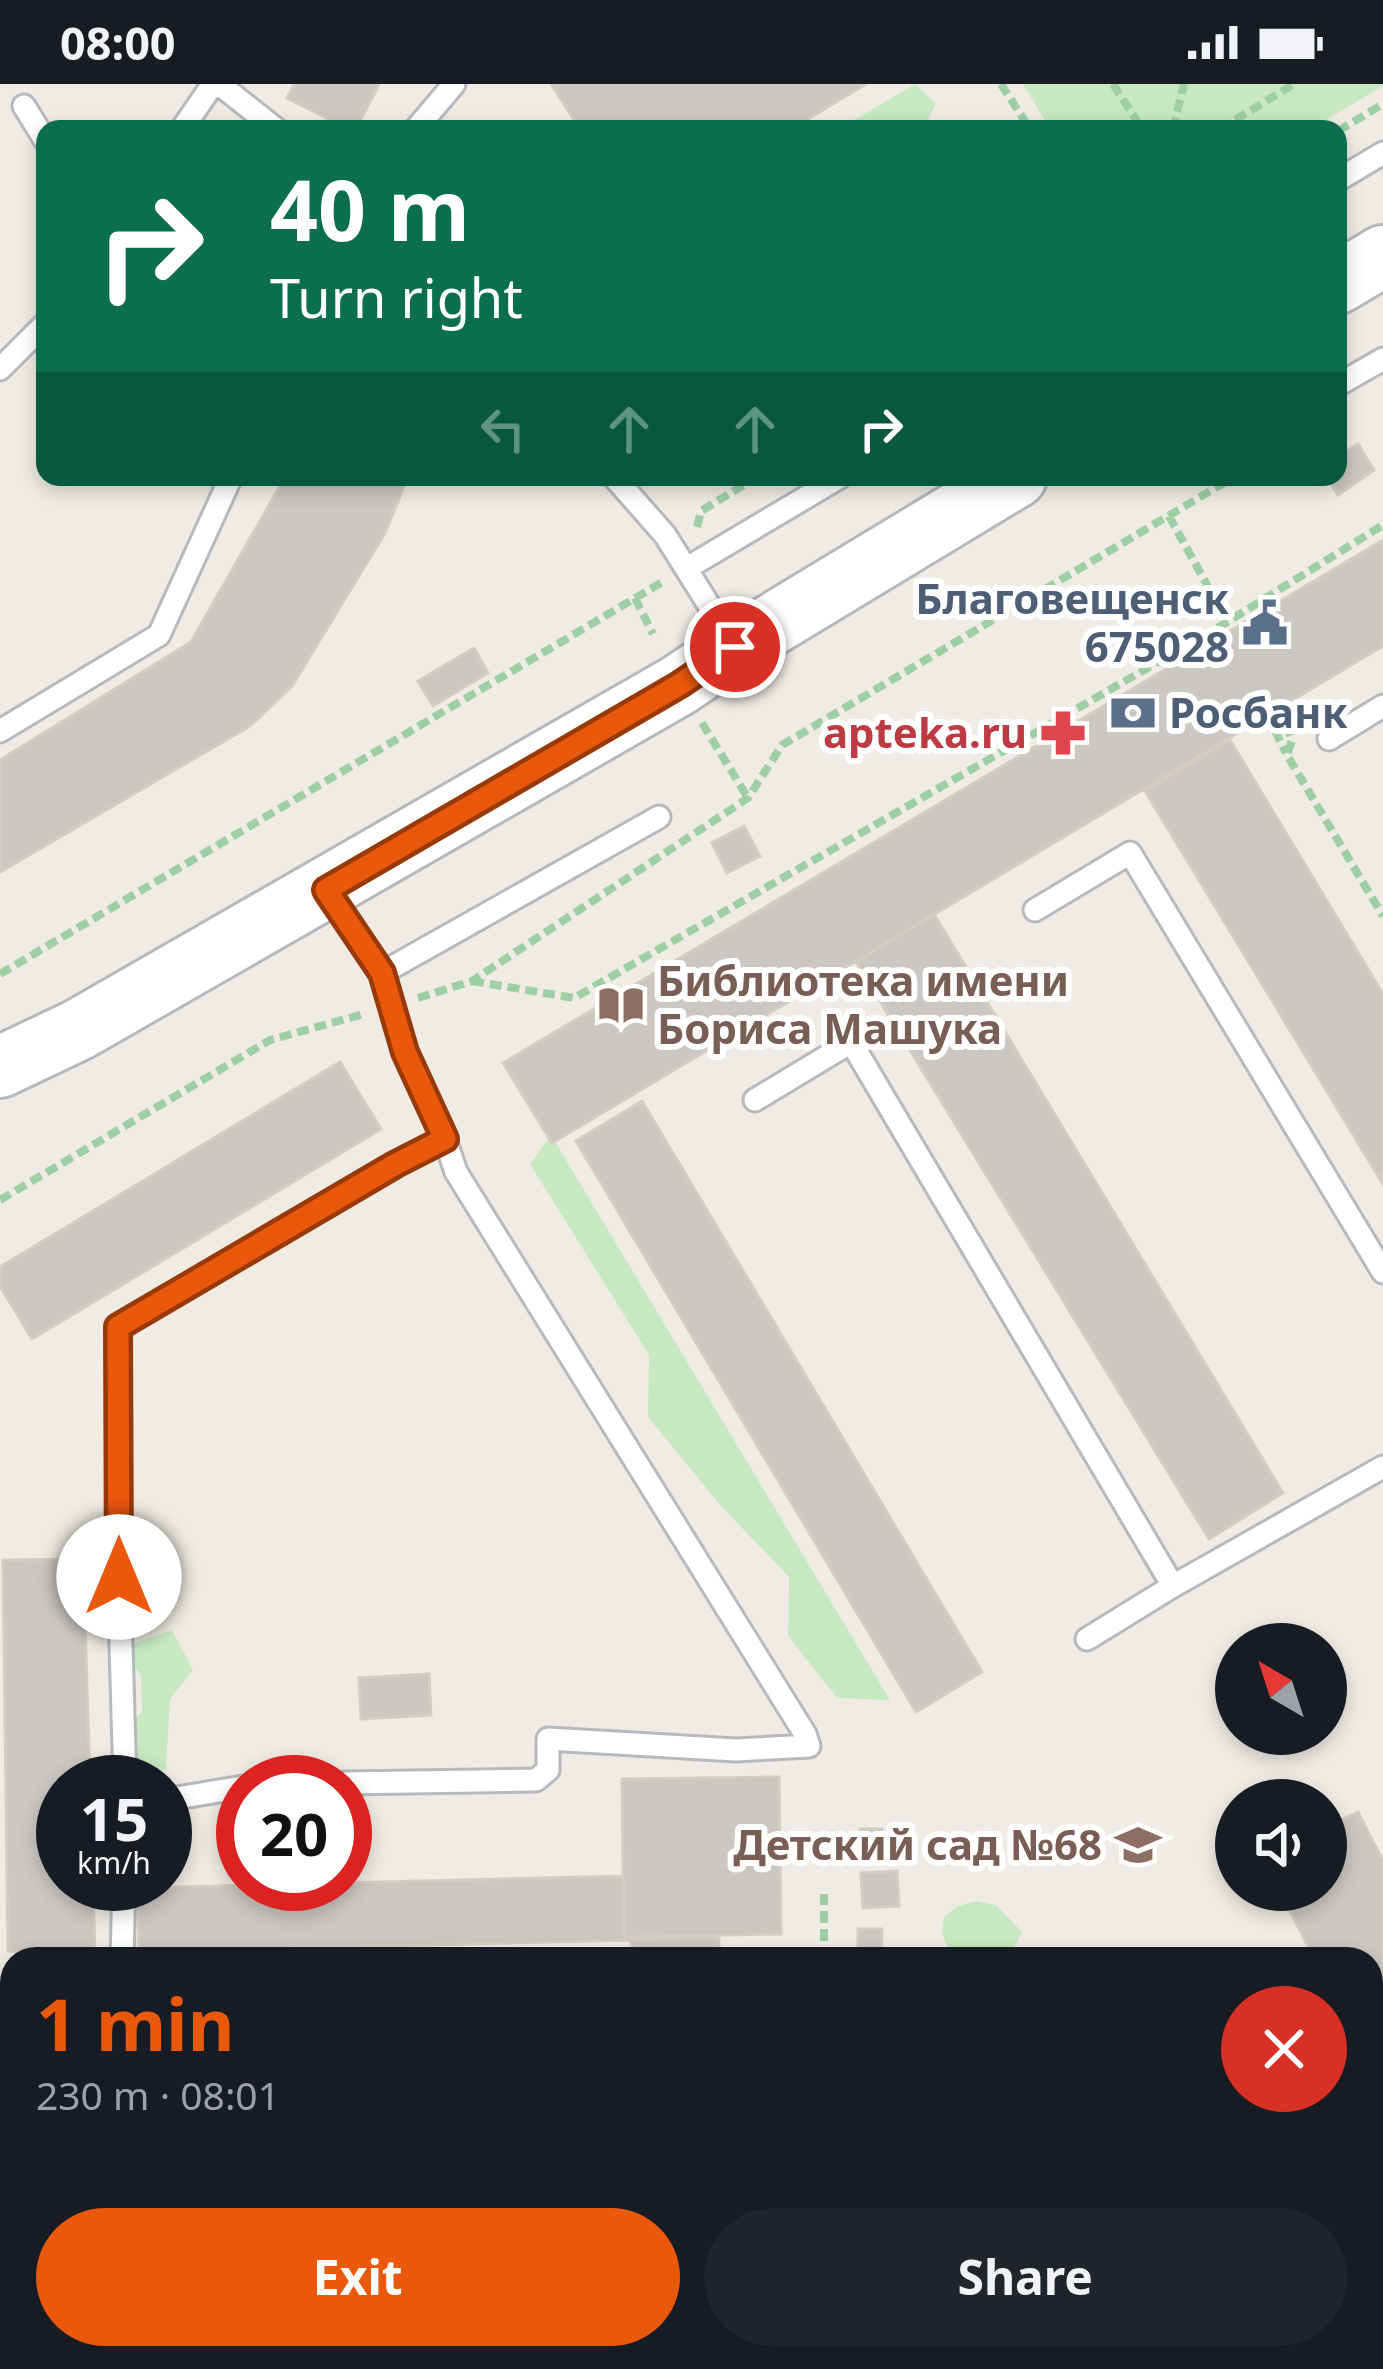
<!DOCTYPE html>
<html lang="en">
<head>
<meta charset="utf-8">
<style>
  :root { --surface:#171b24; --page:#20242c; --text:#f1f3f6; --muted:#9ea1a6; --accent:#ea580c }
  body { margin:0; font-family:"Noto Sans",sans-serif; background:var(--page); color:var(--text); height:100vh; display:flex; flex-direction:column; font-size:45px; white-space:nowrap }
  * { box-sizing:border-box; margin:0 }
  p { font-size:39px; color:var(--muted) }
  .icon { flex:none; width:66px; height:66px; fill:none; stroke:currentColor; stroke-width:2; stroke-linecap:round; stroke-linejoin:round }
  .map { position:relative; flex:1; overflow:hidden }
  .details { position:absolute; left:0px; top:1863px; width:1383px; height:423px; display:flex; flex-direction:column; background:var(--surface); border-radius:36px 36px 0 0; box-shadow:0 6px 18px #0003 }
  .details>* { flex:none }
  .top-card { position:absolute; left:36px; top:36px; width:1311px; height:366px; border-radius:24px; box-shadow:0 6px 18px #0003; background:#0b6e4f; color:#fff; overflow:hidden }
  .needle { width:78px; rotate:321deg }
  .controls { position:absolute; left:1215px; top:1539px; display:grid; gap:24px }
  .controls a { display:grid; place-items:center; width:132px; height:132px; border-radius:50%; background:var(--surface); box-shadow:0 6px 18px #0003; font-size:60px }
  .speed { position:absolute; left:36px; top:1671px; display:flex; gap:24px; font-size:60px; font-weight:700; text-align:center }
  .speed>* { display:grid; place-content:center; width:156px; height:156px; border-radius:50%; background:var(--surface); box-shadow:0 6px 18px #0003; line-height:1 }
  .speed small { font-size:30px; font-weight:400 }
  .speed .limit { border:18px solid #d22; background:#fff; color:#111 }
  .pin { position:absolute; display:grid; place-items:center; width:102px; height:102px; color:#fff; margin:-51px; border:6px solid #fff; border-radius:50%; box-shadow:0 3px 12px #0007 }
  .me { position:absolute; width:132px; margin:-66px; rotate:0deg; stroke-linejoin:round; filter:drop-shadow(0 0 9px #0008) }
  .turn { display:flex; align-items:center; gap:42px; height:252px; padding:0 36px; font-size:54px }
  .turn .icon { width:156px; height:156px; stroke-width:2.5 }
  .turn b { display:block; font-size:84px; line-height:102px }
  .lanes { display:flex; align-items:center; height:114px; padding:0 36px; background:#0003; justify-content:center; gap:60px; direction:ltr }
  .lanes .off { opacity:.35 }
  .round { display:grid; place-items:center; flex:none; width:126px; height:126px; border-radius:63px; background:var(--page) }
  .summary { display:flex; align-items:center; justify-content:space-between; height:204px; padding:0 36px }
  h1 { font-size:72px; font-weight:700; line-height:90px; color:var(--accent) }
  .action { display:flex; gap:24px; margin-top:auto; padding:24px 36px }
  .action a { flex:1; height:138px; border-radius:72px; background:var(--accent); color:#fff; font-size:48px; font-weight:700; line-height:138px; text-align:center }
  .action a+a { background:var(--page); color:var(--text) }
  .status { display:flex; justify-content:space-between; align-items:center; height:84px; padding:0 60px; background:var(--surface); direction:ltr }
  .status svg { height:33px; fill:currentColor }
  .map>svg:first-child { display:block }
  .green { fill:#c7e8c1 }
  .building { fill:#cbc7c3; stroke:#d5cdc3; stroke-width:3 }
  .lines { fill:none; stroke-linecap:round; stroke-linejoin:round }
  .lane-casing { stroke:#b6b9bd; stroke-width:27 }
  .secondary-casing { stroke:#b4b9bd; stroke-width:66 }
  .path { stroke:#9dcea4; stroke-width:8; stroke-dasharray:12 6; stroke-linecap:butt }
  .lane { stroke:#fff; stroke-width:21 }
  .secondary { stroke:#fff; stroke-width:60 }
  .route-casing { stroke:#983908; stroke-width:30 }
  .route { stroke:#ea580c; stroke-width:21 }
  .labels { text-anchor:middle; stroke-width:12; stroke-linejoin:round; paint-order:stroke }
  .service-label { font-size:42px; font-weight:bold; fill:#4e5e75; stroke:#fff; text-anchor:end }
  .health-label { font-size:42px; font-weight:bold; fill:#be3a42; stroke:#fff; text-anchor:end }
  .education-label { font-size:42px; font-weight:bold; fill:#785e54; stroke:#fff; text-anchor:start }
</style>
</head>
<body>
<div class="status"><b>08:00</b><svg viewBox="0 0 49 12"><path d="M0 12V9h3v3zM5 12V6h3v6zM10 12V3h3v9zM15 12V0h3v12zM26 1h20v11H26zM47 4h2v5h-2z"/></svg></div>
<div class="map">
<svg width="1383" height="2285" viewBox="0 0 1383 2285">
  <rect width="100%" height="100%" fill="#f0ece5"/>
  <path class="green" d="M 915,0 L 936,20 L 923,45 L 839,45 Z
    M 1023,0 L 1383,0 L 1383,2 L 1311,45 L 1050,45 Z
    M 551,1051 L 890,1616 L 837,1614 L 788,1552 L 789,1493 L 721,1422 L 648,1333 L 649,1271 L 530,1080 Z
    M 172,1546 L 193,1586 L 170,1615 L 166,1685 L 134,1696 L 119,1648 L 142,1628 L 141,1592 L 121,1564 Z
    M 976,1817 L 996,1821 L 1022,1848 L 1011,1869 L 1016,1875 L 952,1875 L 942,1849 L 944,1833 L 958,1822 Z
    M 1371,2118 L 1383,2121 L 1383,2197 L 1371,2194 Z"/>
  <path class="building" d="M 294,0 L 379,0 L 356,45 L 349,45 L 287,14 Z
    M 551,0 L 866,0 L 791,45 L 580,45 Z
    M 1358,360 L 1374,386 L 1338,411 L 1327,393 L 1338,393 L 1338,373 Z
    M 285,393 L 408,393 L 385,449 L 292,602 L 250,642 L 0,788 L 0,676 L 191,558 Z
    M 1383,456 L 1383,562 L 552,1059 L 503,979 Z
    M 474,564 L 488,589 L 433,622 L 418,597 Z
    M 1230,656 L 1383,910 L 1383,1100 L 1145,707 Z
    M 744,742 L 760,772 L 727,789 L 712,759 Z
    M 934,830 L 1283,1409 L 1209,1455 L 856,878 Z
    M 340,978 L 381,1045 L 32,1255 L 0,1202 L 0,1183 Z
    M 642,1017 L 982,1588 L 916,1628 L 576,1057 Z
    M 83,1475 L 90,1698 L 63,1698 L 63,1800 L 93,1800 L 95,1871 L 74,1869 L 74,1875 L 17,1875 L 17,1868 L 8,1867 L 3,1476 Z
    M 429,1590 L 431,1631 L 361,1635 L 359,1594 Z
    M 779,1693 L 781,1850 L 624,1853 L 622,1695 Z
    M 1358,1728 L 1383,1777 L 1383,1964 L 1371,1970 L 1371,1875 L 1315,1875 L 1279,1806 L 1326,1806 L 1326,1744 Z
    M 860,1745 L 882,1745 L 883,1770 L 862,1771 Z
    M 897,1787 L 899,1822 L 863,1824 L 861,1789 Z
    M 623,1792 L 624,1853 L 631,1856 L 139,1868 L 138,1804 Z
    M 858,1845 L 882,1845 L 881,1875 L 858,1875 Z
    M 719,1854 L 719,1875 L 631,1875 L 631,1856 Z
    M 5,1898 L 12,1898 L 12,2114 Z
    M 1371,2248 L 1383,2252 L 1383,2285 L 1197,2285 L 1159,2274 L 1371,2274 Z
    M 17,2274 L 97,2274 L 97,2285 L 17,2285 Z
    M 636,2274 L 724,2274 L 724,2285 L 636,2285 Z"/>
  <g class="lines">
    <g class="lane-casing">
      <path id="lane" d="M 219,0 L 276,45
        M 24,22 L 45,56
        M 182,45 L 213,0
        M 416,45 L 454,0
        M 1338,96 L 1383,69
        M 0,285 L 45,240
        M 1338,301 L 1383,275
        M 614,393 L 665,451 L 732,558
        M 687,484 L 840,393
        M 0,647 L 159,551 L 231,393
        M 1329,655 L 1383,622
        M 1035,826 L 1130,769 L 1383,1188
        M 382,889 L 659,733
        M 755,1016 L 851,958 L 1173,1502
        M 1087,1555 L 1173,1502 L 1383,1383
        M 125,1698 L 119,1493 L 118,1243 L 396,1080 L 445,1055 L 405,968 L 382,889 L 327,806
        M 345,1699 L 536,1696 L 548,1686 L 548,1655 L 736,1666 L 809,1662 L 805,1650 L 456,1088 L 445,1055
        M 165,1716 L 243,1703
        M 122,1875 L 124,1800
        M 1371,2078 L 1383,2081
        M 1371,2215 L 1383,2219
        M 129,2274 L 130,2285
        M 570,2274 L 570,2285
        M 840,2285 L 849,2274"/>
    </g>
    <g class="secondary-casing">
      <path id="secondary" d="M 1338,199 L 1383,172
        M 0,983 L 78,946 L 679,601 L 735,563 L 1016,393"/>
    </g>
    <path class="path" d="M 1001,0 L 1030,45
      M 1113,0 L 1142,45
      M 1173,45 L 1184,0
      M 1220,45 L 1294,0
      M 1338,47 L 1383,20
      M 1169,432 L 1222,528
      M 697,443 L 701,427 L 757,393
      M 635,514 L 653,550
      M 1279,624 L 1292,656 L 1287,671 L 1383,832
      M 1267,630 L 1286,669
      M 702,639 L 748,714
      M 0,890 L 664,497
      M 472,897 L 574,914 L 1219,543 L 1383,441
      M 418,914 L 472,897 L 748,714 L 782,661 L 1234,393
      M 0,1116 L 270,956 L 364,930
      M 824,1875 L 824,1810"/>
    <use href="#lane" class="lane"/>
    <use href="#secondary" class="secondary"/>
  </g>
  <g class="lines">
    <g class="route-casing">
      <path id="route" d="M 119,1493 L 118,1243 L 396,1080 L 445,1055 L 405,968 L 382,889 L 326,806 L 679,601 L 735,563"/>
    </g>
    <use href="#route" class="route"/>
  </g>
  <defs>
    <g id="civic-bare" transform="scale(3.6)"><path d="M-.6-6.5H3V-4.5H.6V-3L4-1V1h2V6H-6V1h2V-1L-.6-3ZM-1.2 2.5V6h2.4V2.5Z" fill="#5c6f8a" stroke="#fff" stroke-width="2.5" paint-order="stroke"/></g>
    <g id="bank-bare" transform="scale(3.6)"><path d="M-6-4H6V4H-6ZM0-2.3a2.3 2.3 0 1 0 0 4.6a2.3 2.3 0 1 0 0-4.6Z" fill="#5c6f8a" stroke="#fff" stroke-width="2.5" paint-order="stroke"/></g>
    <g id="pharmacy-bare" transform="scale(3.6)"><path d="M-2-6h4v4h4v4h-4v4h-4v-4h-4v-4h4Z" fill="#e0444e" stroke="#fff" stroke-width="2.5" paint-order="stroke"/></g>
    <g id="library-bare" transform="scale(3.6)"><path d="M-6-4Q-3-5.5-.7-3.5V5Q-3 3-6 4ZM6-4Q3-5.5 .7-3.5V5Q3 3 6 4Z" fill="#8d6e63" stroke="#fff" stroke-width="2.5" paint-order="stroke"/></g>
    <g id="school-bare" transform="scale(3.6)"><path d="M0-5L7-2L0 1L-7-2ZM-4 1L0 2.5L4 1V4Q0 6-4 4Z" fill="#8d6e63" stroke="#fff" stroke-width="2.5" paint-order="stroke"/></g>
  </defs>
  <g fill-rule="evenodd">
    <use href="#civic-bare" x="1265" y="539"/>
    <use href="#bank-bare" x="1133" y="629"/>
    <use href="#pharmacy-bare" x="1063" y="649"/>
    <use href="#library-bare" x="621" y="921"/>
    <use href="#school-bare" x="1138" y="1761"/>
  </g>
  <g class="labels">
    <g class="service-label">
      <text x="1229" y="530">Благовещенск<tspan x="1229" dy="48">675028</tspan></text>
      <text x="1169" y="644" text-anchor="start">Росбанк</text>
    </g>
    <g class="health-label">
      <text x="1027" y="664">apteka.ru</text>
    </g>
    <g class="education-label">
      <text x="657" y="912">Библиотека имени<tspan x="657" dy="48">Бориса Машука</tspan></text>
      <text x="1102" y="1776" text-anchor="end">Детский сад №68</text>
    </g>
  </g>
</svg>
<div class="controls">
<a><svg class="needle" viewBox="-14 -14 28 28"><path d="M0-13l5 13h-10z" fill="#e53935"/><path d="M0 13l5-13h-10z" fill="#9ea1a6"/></svg></a>
<a><svg class="icon" aria-label="sound" viewBox="0 0 24 24"><path d="M4 9h4l5-4v14l-5-4H4zM17 9q2 3 0 6"/></svg></a>
</div>
<div class="speed"><div>15<small>km/h</small></div><div class="limit">20</div></div>
<div class="pin" style="left:735px;top:563px;background:#d93025"><svg class="icon" aria-label="arrive" viewBox="0 0 24 24"><path d="M6 21V4h12l-3 4 3 4H6"/></svg></div>
<svg class="me" style="left:119px;top:1493px" viewBox="-20 -20 40 40"><circle r="19" fill="#fff"/><path d="M0-13L10 11 0 6-10 11z" fill="#ea580c"/></svg>
<div class="top-card">
<div class="turn"><svg class="icon" aria-label="right" viewBox="0 0 24 24"><path d="M7 20v-9h11M14 6l5 5-5 5"/></svg><div><b>40 m</b>Turn right</div></div>
<div class="lanes"><svg class="icon off" aria-label="left" viewBox="0 0 24 24"><path d="M17 20v-9H6M10 6l-5 5 5 5"/></svg><svg class="icon off" aria-label="ahead" viewBox="0 0 24 24"><path d="M12 20V5M6 11l6-6 6 6"/></svg><svg class="icon off" aria-label="ahead" viewBox="0 0 24 24"><path d="M12 20V5M6 11l6-6 6 6"/></svg><svg class="icon" aria-label="right" viewBox="0 0 24 24"><path d="M7 20v-9h11M14 6l5 5-5 5"/></svg></div>
</div>
<section class="details">
<div class="summary"><div><h1>1 min</h1><p>230 m · 08:01</p></div><a class="round" style="background:#d93025;color:#fff"><svg class="icon" aria-label="close" viewBox="0 0 24 24"><path d="M6 6l12 12M18 6L6 18"/></svg></a></div>
<div class="action"><a>Exit</a><a>Share</a></div>
</section>
</div>
</body>
</html>
